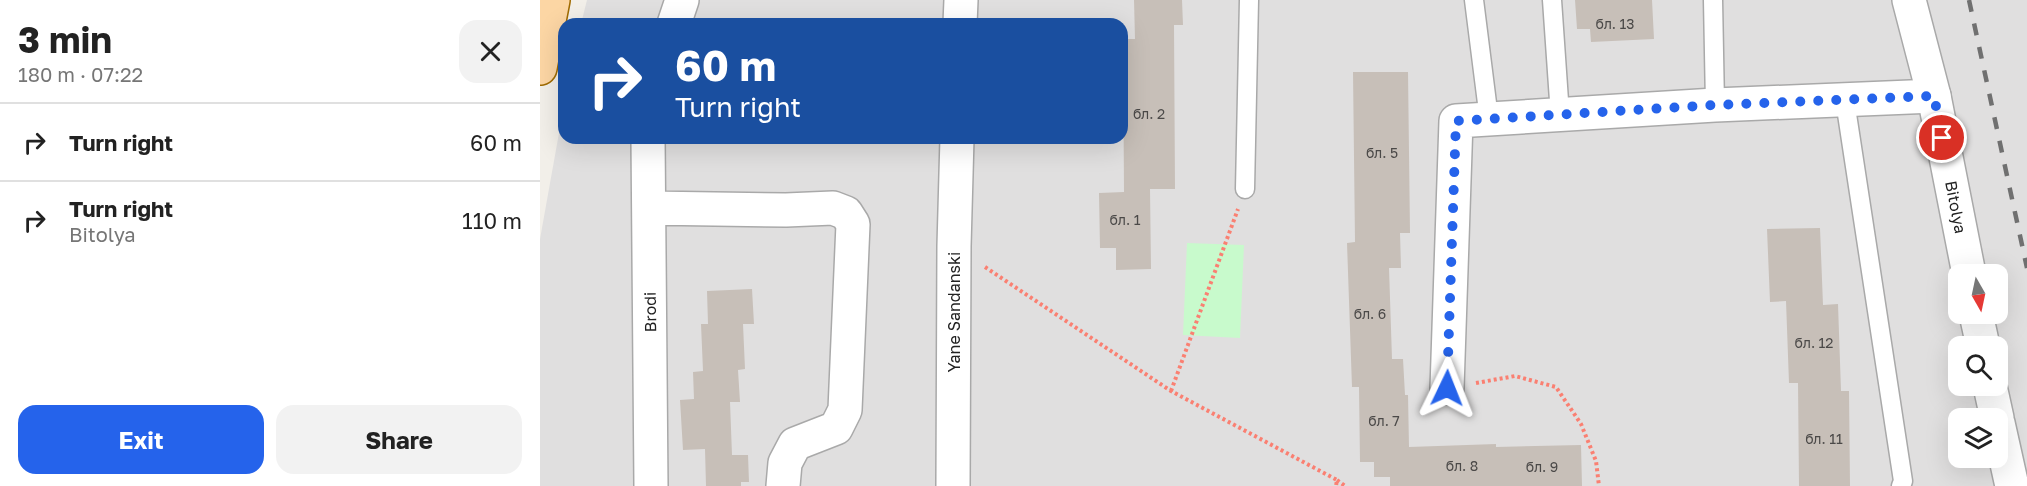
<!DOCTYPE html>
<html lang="en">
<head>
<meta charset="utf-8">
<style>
  :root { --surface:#fff; --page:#f2f2f2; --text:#222; --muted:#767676; --line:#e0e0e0; --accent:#2563eb }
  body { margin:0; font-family:"Golos Text",sans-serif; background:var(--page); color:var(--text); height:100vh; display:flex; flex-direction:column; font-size:22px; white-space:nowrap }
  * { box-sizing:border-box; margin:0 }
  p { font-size:20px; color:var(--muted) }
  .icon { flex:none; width:33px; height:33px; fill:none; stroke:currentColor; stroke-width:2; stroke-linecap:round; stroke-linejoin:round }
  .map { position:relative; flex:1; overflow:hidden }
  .details { display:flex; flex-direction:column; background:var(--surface); width:540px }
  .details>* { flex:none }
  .banner { position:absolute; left:18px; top:18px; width:570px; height:126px; border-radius:18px; box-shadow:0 6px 24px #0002; background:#1a4fa0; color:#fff; overflow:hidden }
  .needle { width:39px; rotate:171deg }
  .fabs { position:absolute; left:1408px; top:264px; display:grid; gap:12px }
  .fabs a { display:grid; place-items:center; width:60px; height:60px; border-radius:12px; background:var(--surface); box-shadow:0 6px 24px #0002; font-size:30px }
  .pin { position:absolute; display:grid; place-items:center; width:51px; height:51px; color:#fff; margin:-26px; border:3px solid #fff; border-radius:50%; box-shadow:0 2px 6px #0007 }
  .me { position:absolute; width:66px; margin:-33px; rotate:2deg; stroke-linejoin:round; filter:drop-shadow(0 0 4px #0008) }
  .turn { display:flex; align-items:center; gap:21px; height:126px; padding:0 18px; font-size:27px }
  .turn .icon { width:78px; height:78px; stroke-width:2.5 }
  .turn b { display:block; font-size:42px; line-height:51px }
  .round { display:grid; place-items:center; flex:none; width:63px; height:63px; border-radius:18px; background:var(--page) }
  .headline { display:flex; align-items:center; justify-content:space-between; height:102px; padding:0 18px }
  h1 { font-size:36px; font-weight:700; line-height:45px }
  .cta { display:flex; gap:12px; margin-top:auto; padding:12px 18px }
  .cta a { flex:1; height:69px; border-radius:18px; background:var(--accent); color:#fff; font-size:24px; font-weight:700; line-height:69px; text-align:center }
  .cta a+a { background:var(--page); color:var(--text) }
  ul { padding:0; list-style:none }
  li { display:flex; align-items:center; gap:18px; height:78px; padding:0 18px; border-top:2px solid var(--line) }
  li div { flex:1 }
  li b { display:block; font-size:22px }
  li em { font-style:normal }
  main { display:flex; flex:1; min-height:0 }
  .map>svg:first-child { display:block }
  .residential { fill:#e0dfdf; fill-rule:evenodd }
  .park { fill:#c8facc }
  .building { fill:#c7bfb8 }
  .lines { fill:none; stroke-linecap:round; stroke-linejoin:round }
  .service-casing { stroke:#a9a9a9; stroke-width:21 }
  .minor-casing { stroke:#a9a9a9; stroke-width:36 }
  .tertiary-casing { stroke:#a9a9a9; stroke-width:36 }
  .primary-casing { stroke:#a06b00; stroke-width:36 }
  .path { stroke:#fa8072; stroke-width:4; stroke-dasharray:3 3; stroke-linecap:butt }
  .service { stroke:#fff; stroke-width:18 }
  .minor { stroke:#fff; stroke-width:33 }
  .tertiary { stroke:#fff; stroke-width:33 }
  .primary { stroke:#fcd6a4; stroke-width:33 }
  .rail { stroke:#707070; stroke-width:4.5; stroke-dasharray:12 12; stroke-linecap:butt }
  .route { stroke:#2563eb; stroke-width:10; stroke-dasharray:0 18 }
  .labels { text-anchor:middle; stroke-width:5; stroke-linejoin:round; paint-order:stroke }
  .number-label { font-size:14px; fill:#4b4948 }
  .street-label { font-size:16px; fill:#222; stroke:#fff }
</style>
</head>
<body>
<main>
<section class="details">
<div class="headline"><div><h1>3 min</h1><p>180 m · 07:22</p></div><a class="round"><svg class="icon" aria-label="close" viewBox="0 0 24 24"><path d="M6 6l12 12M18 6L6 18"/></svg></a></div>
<ul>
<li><svg class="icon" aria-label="right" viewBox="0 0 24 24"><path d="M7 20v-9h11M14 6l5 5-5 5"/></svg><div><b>Turn right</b></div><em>60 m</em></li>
<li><svg class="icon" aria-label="right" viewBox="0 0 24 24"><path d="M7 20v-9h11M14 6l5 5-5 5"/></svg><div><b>Turn right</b><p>Bitolya</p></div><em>110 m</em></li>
</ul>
<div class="cta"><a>Exit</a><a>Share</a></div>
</section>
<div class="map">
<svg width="1487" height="486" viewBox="0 0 1487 486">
  <rect width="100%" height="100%" fill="#f2efe9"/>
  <path class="residential" d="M 47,0 L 1487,0 L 1487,486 L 0,486 L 0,239 L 24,105 L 24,138 L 582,138 L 582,24 L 41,24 ZM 1419,274 L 1458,274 L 1458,314 L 1419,314 ZM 1419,346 L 1458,346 L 1458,386 L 1419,386 ZM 1419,418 L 1458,418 L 1458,458 L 1419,458 Z"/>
  <path class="park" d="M 647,243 L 704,245 L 700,338 L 643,335 Z"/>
  <path class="building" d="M 594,0 L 642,0 L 643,25 L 634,25 L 635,189 L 610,189 L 611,269 L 576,270 L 576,248 L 560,248 L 559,193 L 584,192 L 583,39 L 595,39 Z
    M 1035,0 L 1112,0 L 1114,39 L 1051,42 L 1050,29 L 1037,29 Z
    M 813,72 L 868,72 L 870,233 L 860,233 L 861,268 L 849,268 L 852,359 L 863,359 L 865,395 L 868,395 L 869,447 L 956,444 L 956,447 L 1041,445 L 1042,486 L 850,486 L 850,477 L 834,477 L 834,462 L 820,462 L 819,387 L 812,387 L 807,243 L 815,242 Z
    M 1280,228 L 1283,305 L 1298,304 L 1301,391 L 1309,391 L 1310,486 L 1259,486 L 1258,383 L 1249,383 L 1246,301 L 1230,302 L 1227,229 Z
    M 212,289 L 214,324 L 203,324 L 205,369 L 198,370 L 200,402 L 190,402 L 192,455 L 208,455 L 209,482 L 201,482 L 201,486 L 166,486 L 165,449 L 143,450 L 140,400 L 154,399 L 153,372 L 163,371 L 161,324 L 168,324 L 167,291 Z"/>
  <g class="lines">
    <g class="service-casing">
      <path id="service" d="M 934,0 L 949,119
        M 1012,0 L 1020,115
        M 1173,0 L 1175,105
        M 1305,101 L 1363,481 L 1361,486
        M 705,189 L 709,0"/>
    </g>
    <g class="minor-casing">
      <path id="minor" d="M 134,24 L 142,0
        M 108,138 L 111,486
        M 109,208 L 246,210 L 293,208 L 306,213 L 313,224 L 305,410 L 296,428 L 255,444 L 245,463 L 243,486
        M 907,388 L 916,121 L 1175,105 L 1394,96"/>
    </g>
    <g class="tertiary-casing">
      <path id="tertiary" d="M 1369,0 L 1394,96 L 1429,274
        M 420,24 L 421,0
        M 1436,314 L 1443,346
        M 1450,386 L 1457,418
        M 1458,423 L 1472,486
        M 413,486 L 414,246 L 417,138"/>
    </g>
    <g class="primary-casing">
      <path id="primary" d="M 0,68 L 13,0"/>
    </g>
    <path class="path" d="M 445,267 L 631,391 L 797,480 L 796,486
      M 936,383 L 975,376 L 1016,387 L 1041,424 L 1056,461 L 1059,486
      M 631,391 L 698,209
      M 797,480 L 805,486"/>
    <use href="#service" class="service"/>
    <use href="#minor" class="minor"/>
    <use href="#tertiary" class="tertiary"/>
    <use href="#primary" class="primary"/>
    <path class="rail" d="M 1429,0 L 1487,268"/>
  </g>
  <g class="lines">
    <path class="route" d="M 907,388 L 916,121 L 1175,105 L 1394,96 L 1402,138"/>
  </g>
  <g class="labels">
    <g class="number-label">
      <text x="1075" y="29">бл. 13</text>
      <text x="609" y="119">бл. 2</text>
      <text x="842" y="158">бл. 5</text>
      <text x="585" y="225">бл. 1</text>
      <text x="830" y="319">бл. 6</text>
      <text x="1274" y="348">бл. 12</text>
      <text x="844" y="426">бл. 7</text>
      <text x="1284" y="444">бл. 11</text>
      <text x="922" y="471">бл. 8</text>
      <text x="1002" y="472">бл. 9</text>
    </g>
    <g class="street-label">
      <text transform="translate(1416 207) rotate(79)" y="6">Bitolya</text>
      <text transform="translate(110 312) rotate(-91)" y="6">Brodi</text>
      <text transform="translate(414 312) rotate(-90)" y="6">Yane Sandanski</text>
    </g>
  </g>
</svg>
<div class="fabs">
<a><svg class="needle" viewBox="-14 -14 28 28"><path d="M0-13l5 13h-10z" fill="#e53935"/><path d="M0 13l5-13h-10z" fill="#767676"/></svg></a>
<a><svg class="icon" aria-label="search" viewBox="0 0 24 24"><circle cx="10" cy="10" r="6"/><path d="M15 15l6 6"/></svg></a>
<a><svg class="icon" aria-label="layers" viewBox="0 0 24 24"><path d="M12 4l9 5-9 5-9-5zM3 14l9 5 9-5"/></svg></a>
</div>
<div class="pin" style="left:1402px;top:138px;background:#d93025"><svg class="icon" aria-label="arrive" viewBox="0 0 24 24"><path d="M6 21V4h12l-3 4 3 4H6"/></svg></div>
<svg class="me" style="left:907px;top:388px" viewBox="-20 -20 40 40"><path d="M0-17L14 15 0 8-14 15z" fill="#2563eb" stroke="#fff" stroke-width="4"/></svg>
<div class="banner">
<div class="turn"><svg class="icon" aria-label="right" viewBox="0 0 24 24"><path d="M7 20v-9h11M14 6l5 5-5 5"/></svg><div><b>60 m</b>Turn right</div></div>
</div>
</div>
</main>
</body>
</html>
